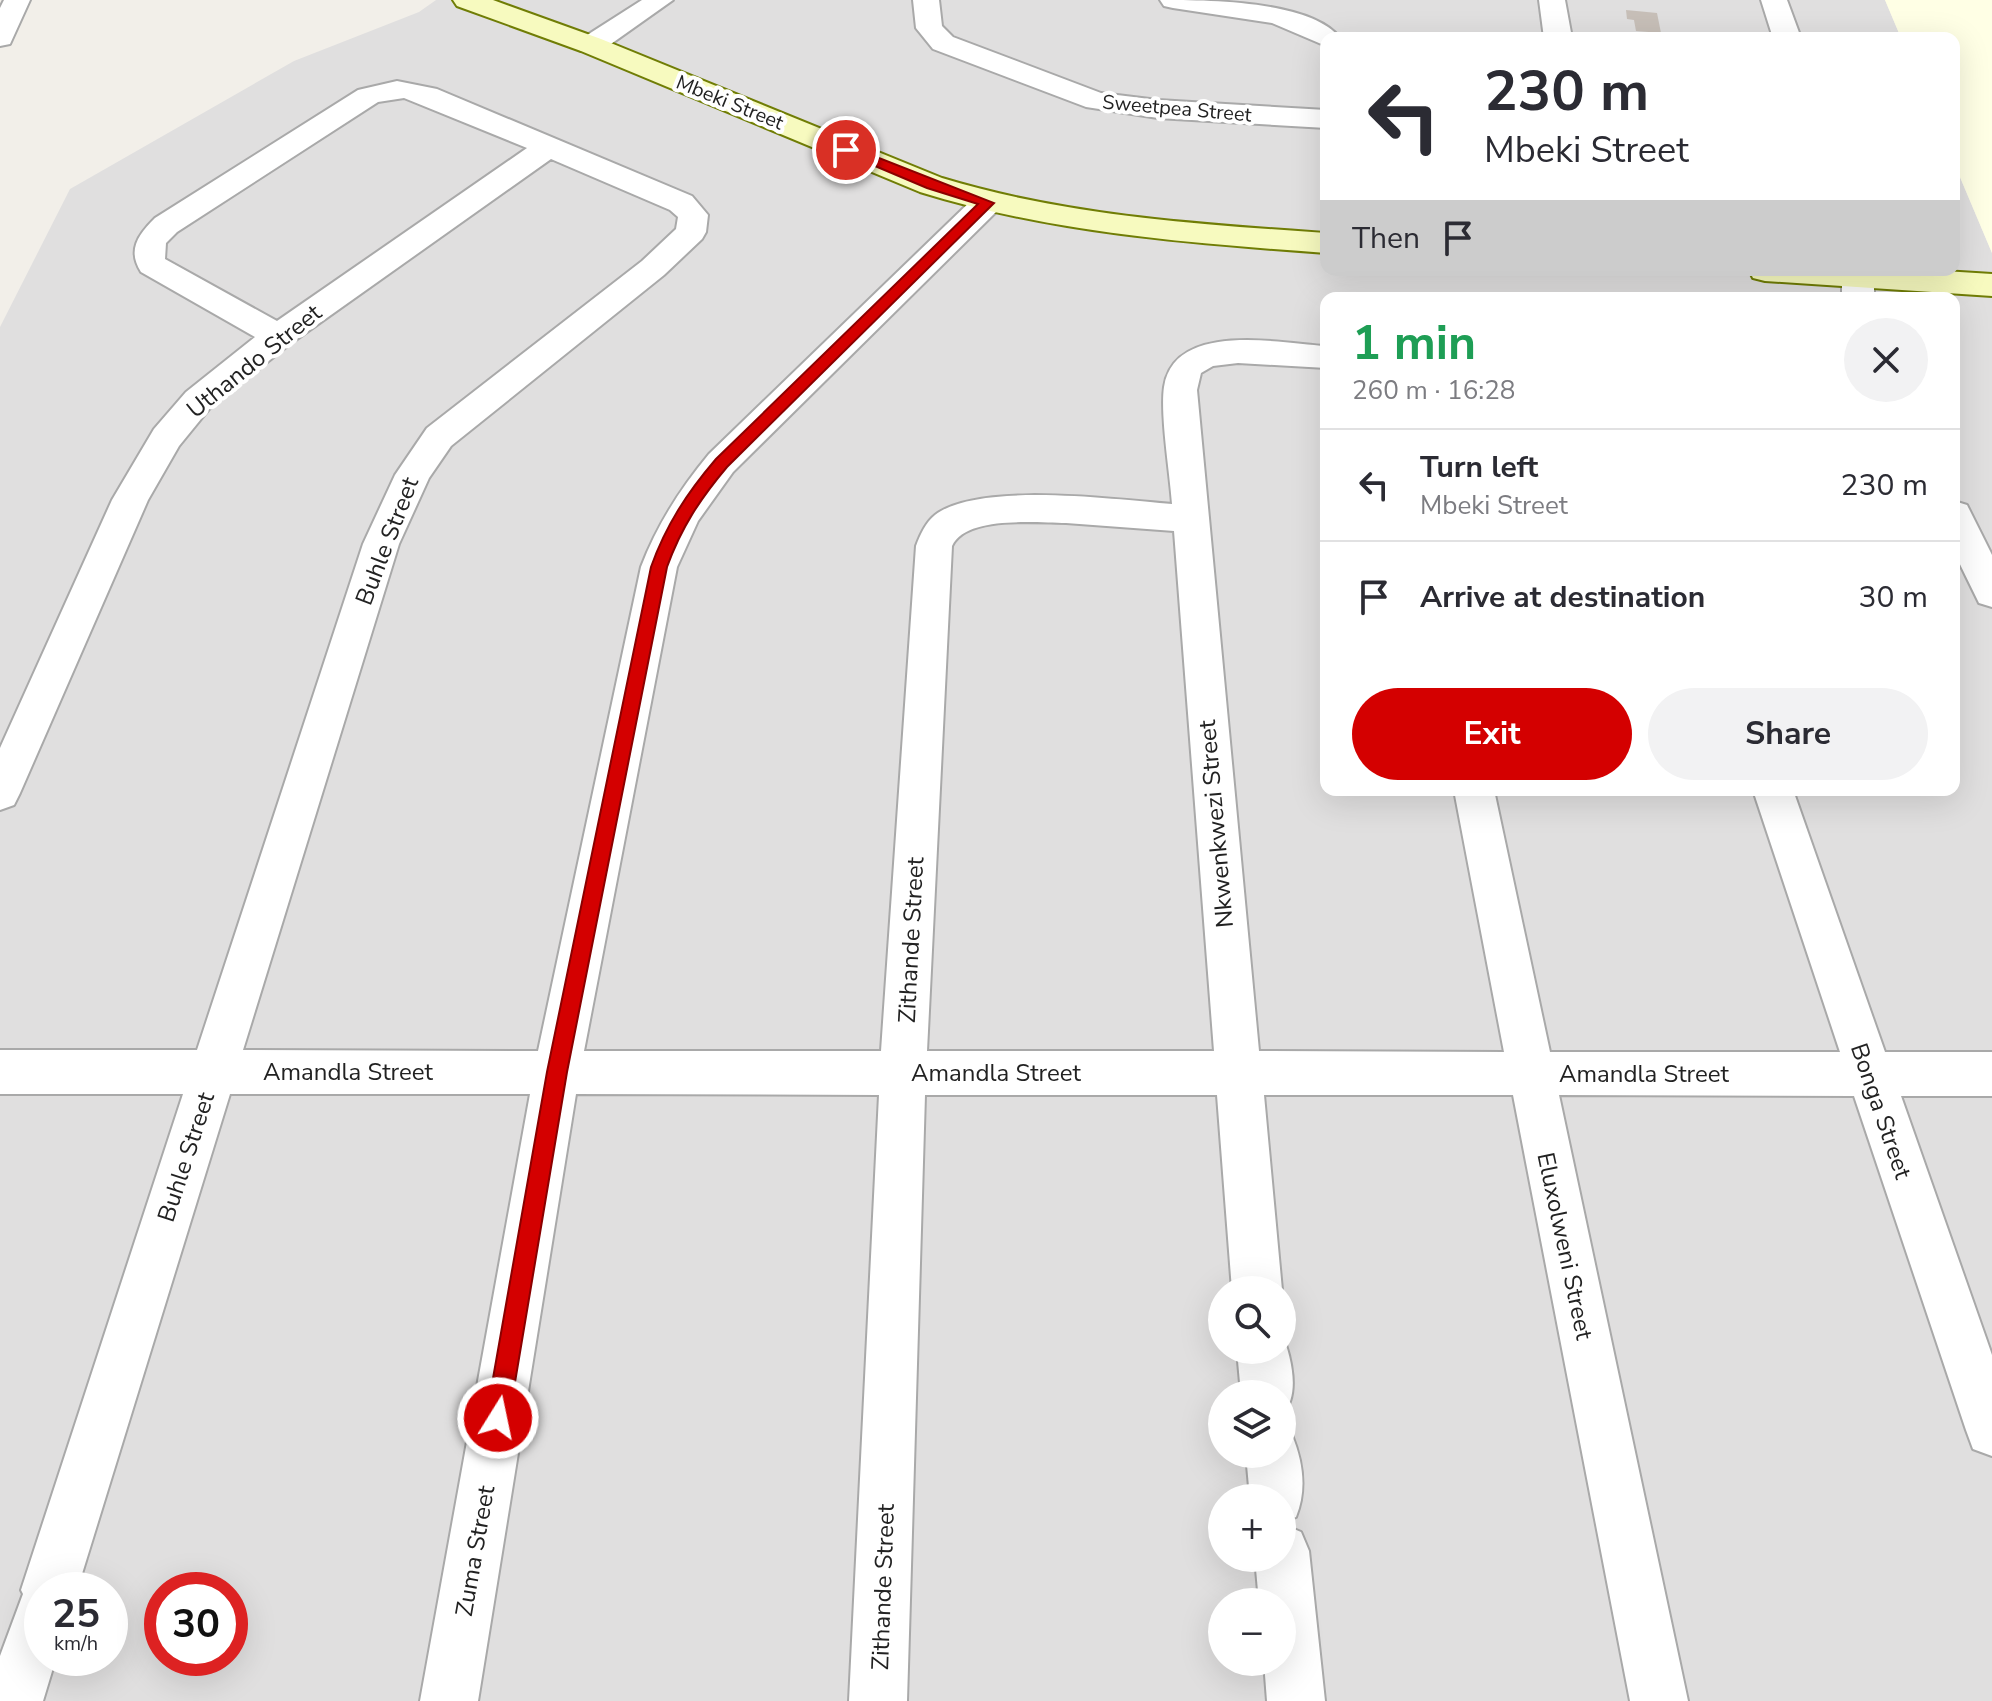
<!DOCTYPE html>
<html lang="en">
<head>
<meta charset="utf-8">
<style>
  :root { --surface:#fff; --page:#f2f2f3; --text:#2b2b33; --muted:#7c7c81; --line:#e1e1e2; --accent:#d40000 }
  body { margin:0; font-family:"Nunito Sans",sans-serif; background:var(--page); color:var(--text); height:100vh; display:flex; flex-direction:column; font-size:30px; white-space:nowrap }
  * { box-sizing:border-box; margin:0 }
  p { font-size:26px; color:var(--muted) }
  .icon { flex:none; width:44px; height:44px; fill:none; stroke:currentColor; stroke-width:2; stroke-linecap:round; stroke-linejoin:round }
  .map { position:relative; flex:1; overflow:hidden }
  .side { position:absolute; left:1320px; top:292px; width:640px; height:504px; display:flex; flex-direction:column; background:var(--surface); border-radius:16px; box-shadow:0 8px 32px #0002 }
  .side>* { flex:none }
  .banner { position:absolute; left:1320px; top:32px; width:640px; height:244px; border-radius:16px; box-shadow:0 8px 32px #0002; background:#fff; color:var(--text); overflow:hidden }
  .controls { position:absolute; left:1208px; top:1276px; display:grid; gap:16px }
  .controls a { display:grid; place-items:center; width:88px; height:88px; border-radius:50%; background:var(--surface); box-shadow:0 8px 32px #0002; font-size:40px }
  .speed { position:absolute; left:24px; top:1572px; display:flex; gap:16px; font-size:40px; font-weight:700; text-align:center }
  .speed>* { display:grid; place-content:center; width:104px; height:104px; border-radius:50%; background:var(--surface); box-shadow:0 8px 32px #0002; line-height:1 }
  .speed small { font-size:20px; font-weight:400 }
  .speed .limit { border:12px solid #d22; background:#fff; color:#111 }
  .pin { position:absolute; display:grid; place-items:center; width:68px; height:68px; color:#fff; margin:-34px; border:4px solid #fff; border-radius:50%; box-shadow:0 2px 8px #0007 }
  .me { position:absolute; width:88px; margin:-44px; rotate:10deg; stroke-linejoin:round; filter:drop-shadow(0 0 6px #0008) }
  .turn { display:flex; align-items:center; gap:28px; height:168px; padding:0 32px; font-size:36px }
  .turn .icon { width:104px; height:104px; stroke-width:2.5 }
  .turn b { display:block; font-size:56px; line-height:68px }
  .then { display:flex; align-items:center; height:76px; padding:0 32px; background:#0003; gap:16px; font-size:30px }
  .round { display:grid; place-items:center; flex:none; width:84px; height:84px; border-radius:42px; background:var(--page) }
  .head { display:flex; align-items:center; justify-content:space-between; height:136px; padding:0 32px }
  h1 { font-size:48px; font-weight:700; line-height:60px; color:#1e9e55 }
  .cta { display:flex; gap:16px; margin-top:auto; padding:16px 32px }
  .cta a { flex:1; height:92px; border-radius:48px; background:var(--accent); color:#fff; font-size:32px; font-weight:700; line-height:92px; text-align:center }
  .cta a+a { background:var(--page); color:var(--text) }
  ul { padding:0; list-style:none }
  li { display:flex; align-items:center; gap:24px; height:112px; padding:0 32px; border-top:2px solid var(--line) }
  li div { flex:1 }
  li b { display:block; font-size:30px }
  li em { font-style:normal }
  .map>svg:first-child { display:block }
  .residential { fill:#e0dfdf; fill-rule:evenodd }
  .education { fill:#ffffe5 }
  .building { fill:#c7bfb8 }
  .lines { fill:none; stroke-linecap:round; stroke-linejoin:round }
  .street-casing { stroke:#a9a9a9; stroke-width:4 }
  .secondary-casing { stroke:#707d05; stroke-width:4 }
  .street { fill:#fff; fill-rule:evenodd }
  .secondary { fill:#f7fabf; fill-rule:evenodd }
  .route { fill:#d40000; stroke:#8a0000; stroke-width:2 }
  .labels { text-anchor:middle; stroke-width:8; stroke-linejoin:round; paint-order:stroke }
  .far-street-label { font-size:20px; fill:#222; stroke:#fff }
  .street-label { font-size:24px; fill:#222; stroke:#fff }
</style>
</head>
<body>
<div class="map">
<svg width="1992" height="1701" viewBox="0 0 1992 1701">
  <rect width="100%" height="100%" fill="#f2efe9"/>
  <path class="residential" d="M 436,0 L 1885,0 L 1901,38 L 1326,38 L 1326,270 L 1954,270 L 1954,163 L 1992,253 L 1992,1701 L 0,1701 L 0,327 L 70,189 L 294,61 L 419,12 ZM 1326,298 L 1954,298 L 1954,790 L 1326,790 ZM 1222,1290 L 1282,1290 L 1282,1350 L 1222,1350 ZM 1222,1394 L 1282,1394 L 1282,1454 L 1222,1454 ZM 1222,1498 L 1282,1498 L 1282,1558 L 1222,1558 ZM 42,1590 L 110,1590 L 110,1658 L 42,1658 ZM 162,1590 L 230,1590 L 230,1658 L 162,1658 ZM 1222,1602 L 1282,1602 L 1282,1662 L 1222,1662 Z"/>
  <path class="education" d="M 1885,0 L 1992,0 L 1992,253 L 1954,163 L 1954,38 L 1901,38 Z"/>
  <path class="building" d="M 1626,10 L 1657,13 L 1661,33 L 1636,31 L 1634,20 L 1627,19 Z"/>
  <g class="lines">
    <g class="street-casing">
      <path id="street" d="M 4,0 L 30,0 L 10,44 L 0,46 L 0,8 Z
        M 642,0 L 673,0 L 601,51 L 581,51 L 577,45 L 581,39 Z
        M 913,0 L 939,0 L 942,26 L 953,37 L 1101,93 L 1158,100 L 1326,110 L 1326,128 L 1158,118 L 1086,107 L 933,49 L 916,28 Z
        M 1160,0 C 1205,0 1311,0 1340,38 L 1326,38 L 1326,46 L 1272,23 L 1173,8 L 1164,6 Z
        M 1539,0 L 1565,0 L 1572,38 L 1544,38 Z
        M 1761,0 L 1787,0 L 1801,38 L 1773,38 Z
        M 397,81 L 437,89 L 692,196 L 708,215 L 706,232 L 702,239 L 664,275 L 451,446 L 429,478 L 399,544 L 243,1050 L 538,1051 L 641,567 C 657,525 680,489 709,454 L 976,196 L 987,194 L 998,196 L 1002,203 L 998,210 L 733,472 L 698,521 L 677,567 L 584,1051 L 881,1051 L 916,546 C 920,535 926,522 935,515 C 979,481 1117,500 1172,504 C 1170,474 1160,415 1164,387 C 1174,321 1279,343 1326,346 L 1326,368 L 1238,363 L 1213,366 L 1201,373 L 1197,390 L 1259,1051 L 1504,1052 L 1454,790 L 1494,790 L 1550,1052 L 1840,1052 L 1753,790 L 1793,790 L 1885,1052 L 1992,1052 L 1992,1096 L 1901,1096 L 1992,1355 L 1992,1456 L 1973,1449 L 1966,1430 L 1854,1096 L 1559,1095 L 1688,1701 L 1630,1701 L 1513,1095 L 1264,1095 L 1282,1290 L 1232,1290 L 1217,1095 L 925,1095 L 907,1701 L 849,1701 L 879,1095 L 576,1094 L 478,1701 L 420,1701 L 530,1094 L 230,1094 L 77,1590 L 42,1590 L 42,1658 L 56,1658 L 43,1701 L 0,1701 L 0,1656 L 23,1594 L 21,1590 L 183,1094 L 0,1094 L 0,1050 L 197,1050 L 363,544 L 395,475 L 427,428 L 642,261 L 676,229 L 678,217 L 670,210 L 551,159 L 290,344 L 210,408 L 179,446 L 148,500 L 20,793 L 14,805 L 0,810 L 0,748 L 112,500 L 154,429 L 186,392 L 255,337 L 141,272 C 127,250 138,235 155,218 L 358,90 ZM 404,98 L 527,148 L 277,321 L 165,259 L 166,243 L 177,232 L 378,102 ZM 1066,523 L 1174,531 L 1214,1051 L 927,1051 L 952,546 C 966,515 1037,523 1066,523 Z
        M 1842,270 L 1874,270 L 1874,298 L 1842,298 Z
        M 1954,501 L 1967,505 L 1992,555 L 1992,607 L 1979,603 L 1954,552 Z
        M 1282,1334 C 1291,1356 1301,1396 1282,1414 L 1282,1394 L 1241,1394 L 1237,1350 L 1282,1350 Z
        M 1282,1431 L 1292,1435 C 1303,1462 1307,1490 1296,1517 L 1282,1523 L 1282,1498 L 1250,1498 L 1246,1454 L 1282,1454 Z
        M 1282,1524 L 1301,1532 L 1309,1551 L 1325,1701 L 1267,1701 L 1264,1662 L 1282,1662 L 1282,1602 L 1259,1602 L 1255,1558 L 1282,1558 Z"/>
    </g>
    <g class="secondary-casing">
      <path id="secondary" d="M 453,0 L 493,0 L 601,39 L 942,178 C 1067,216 1196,224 1326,233 L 1326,253 C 1188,243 1053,233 920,192 L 581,51 L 457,6 Z
        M 1749,270 L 1928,270 L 1992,274 L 1992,296 L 1765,281 L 1753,278 Z"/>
    </g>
    <use href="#street" class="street"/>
    <use href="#secondary" class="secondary"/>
  </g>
  <path class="route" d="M 842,147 L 851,147 L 994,203 L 727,467 C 700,499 681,528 667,567 L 567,1072 L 509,1418 L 506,1426 L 498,1429 L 490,1426 L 486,1418 L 547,1072 L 651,567 C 666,525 687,493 716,459 L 978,204 L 927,188 L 842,152 Z"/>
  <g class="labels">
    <g class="far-street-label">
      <text transform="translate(730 102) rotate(22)" y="7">Mbeki Street</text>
      <text transform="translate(1177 108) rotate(5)" y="7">Sweetpea Street</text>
    </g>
    <g class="street-label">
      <text transform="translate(254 361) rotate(-39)" y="8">Uthando Street</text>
      <text transform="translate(387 541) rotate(-69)" y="8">Buhle Street</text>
      <text transform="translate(1216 824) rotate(-95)" y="8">Nkwenkwezi Street</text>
      <text transform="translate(911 940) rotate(-87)" y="8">Zithande Street</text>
      <text x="348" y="1080">Amandla Street</text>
      <text x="996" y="1081">Amandla Street</text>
      <text x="1644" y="1082">Amandla Street</text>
      <text transform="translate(1881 1111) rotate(71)" y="8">Bonga Street</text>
      <text transform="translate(186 1157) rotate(-72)" y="8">Buhle Street</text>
      <text transform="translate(1565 1246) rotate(78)" y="8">Eluxolweni Street</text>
      <text transform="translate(475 1551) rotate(-80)" y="8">Zuma Street</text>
      <text transform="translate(883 1587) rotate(-88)" y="8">Zithande Street</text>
    </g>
  </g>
</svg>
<div class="controls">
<a><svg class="icon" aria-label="search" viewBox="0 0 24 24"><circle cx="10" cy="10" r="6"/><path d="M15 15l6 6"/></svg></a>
<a><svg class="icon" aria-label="layers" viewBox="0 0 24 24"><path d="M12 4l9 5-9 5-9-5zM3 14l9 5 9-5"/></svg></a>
<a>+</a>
<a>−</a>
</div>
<div class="speed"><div>25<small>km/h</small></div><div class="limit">30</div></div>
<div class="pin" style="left:846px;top:150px;background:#d93025"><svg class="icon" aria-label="arrive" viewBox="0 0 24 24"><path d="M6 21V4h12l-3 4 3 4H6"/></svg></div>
<svg class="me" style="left:498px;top:1418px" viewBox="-20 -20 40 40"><circle r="17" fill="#d40000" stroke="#fff" stroke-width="3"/><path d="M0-11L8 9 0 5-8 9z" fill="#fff"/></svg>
<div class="banner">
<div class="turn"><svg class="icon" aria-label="left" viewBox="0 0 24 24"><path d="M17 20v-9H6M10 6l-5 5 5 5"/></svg><div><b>230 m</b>Mbeki Street</div></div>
<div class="then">Then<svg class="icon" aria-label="arrive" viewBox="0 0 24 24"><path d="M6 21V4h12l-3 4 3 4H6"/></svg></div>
</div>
<section class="side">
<div class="head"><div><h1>1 min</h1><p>260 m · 16:28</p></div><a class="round"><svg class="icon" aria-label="close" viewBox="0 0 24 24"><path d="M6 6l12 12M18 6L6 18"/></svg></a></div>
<ul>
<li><svg class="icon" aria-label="left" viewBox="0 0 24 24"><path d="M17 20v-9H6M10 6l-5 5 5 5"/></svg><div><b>Turn left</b><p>Mbeki Street</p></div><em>230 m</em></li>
<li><svg class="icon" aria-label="arrive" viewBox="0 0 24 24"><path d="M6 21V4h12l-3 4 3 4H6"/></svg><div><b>Arrive at destination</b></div><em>30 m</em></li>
</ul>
<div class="cta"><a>Exit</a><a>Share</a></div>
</section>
</div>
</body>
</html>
